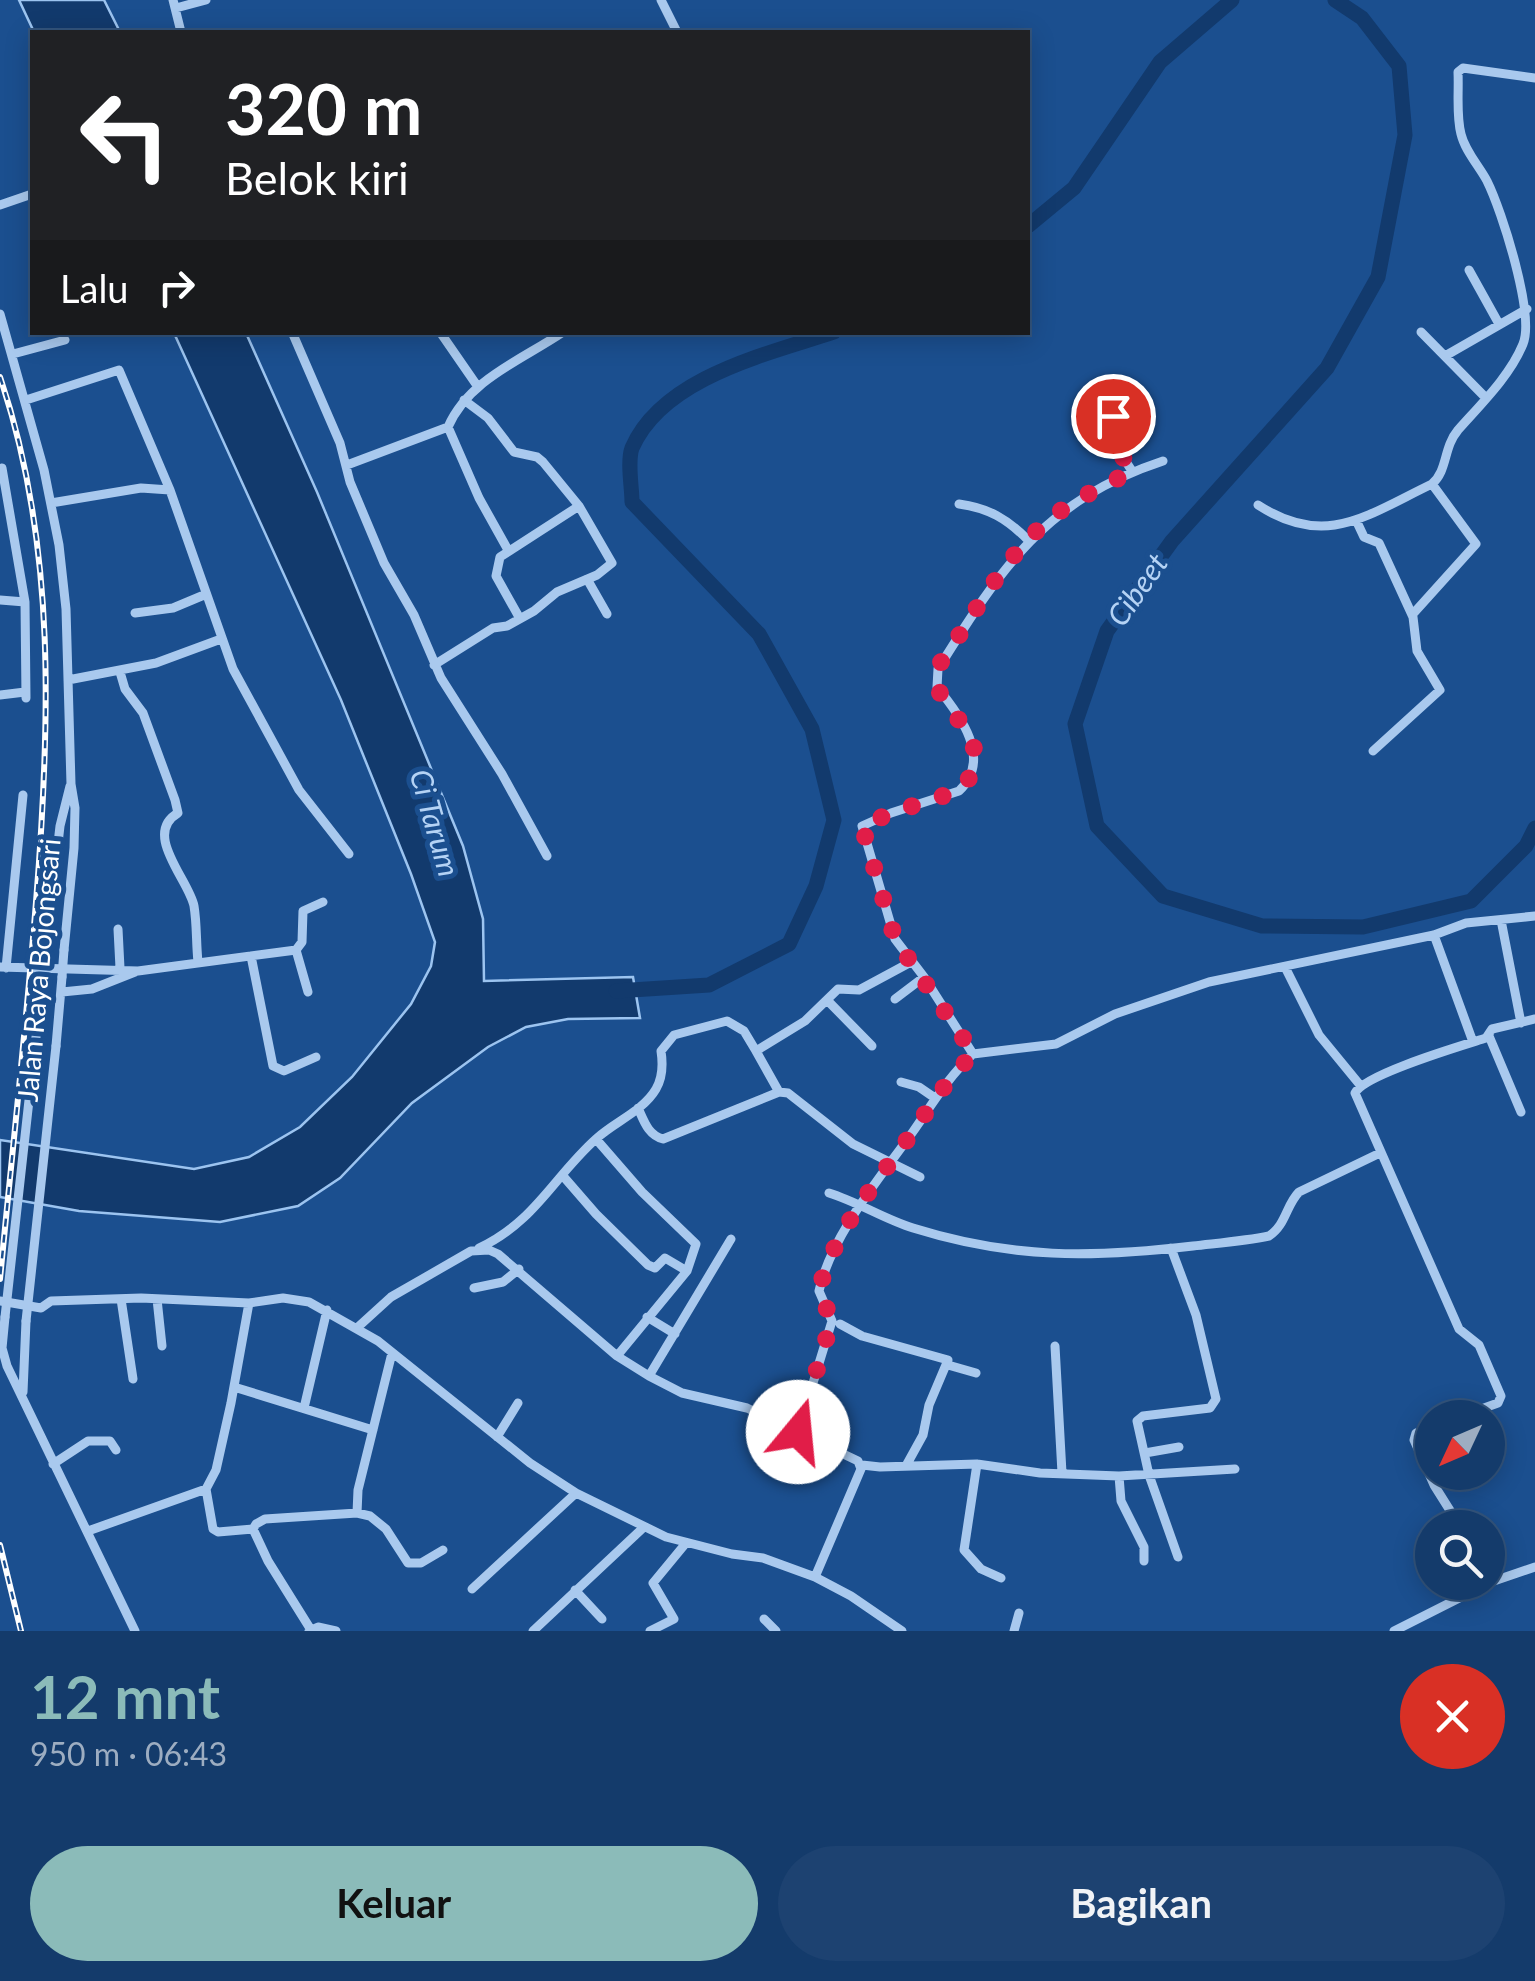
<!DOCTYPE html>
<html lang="id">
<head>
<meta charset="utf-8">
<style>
  :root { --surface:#143b6b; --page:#1d4271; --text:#f1f3f6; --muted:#9dadc1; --line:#33557e; --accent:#8bbbb9 }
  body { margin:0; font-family:Lato,sans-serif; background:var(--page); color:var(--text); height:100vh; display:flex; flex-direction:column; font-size:38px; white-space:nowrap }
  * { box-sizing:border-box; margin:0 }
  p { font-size:32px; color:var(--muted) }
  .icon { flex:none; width:55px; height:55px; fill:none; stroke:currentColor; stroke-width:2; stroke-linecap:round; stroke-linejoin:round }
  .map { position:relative; height:1631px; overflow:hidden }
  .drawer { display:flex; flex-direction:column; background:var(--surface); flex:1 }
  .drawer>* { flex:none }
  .top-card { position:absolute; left:30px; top:30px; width:1000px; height:305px; border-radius:0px; box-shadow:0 5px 25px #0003,0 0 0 2px var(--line); background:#202124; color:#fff; overflow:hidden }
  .needle { width:65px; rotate:226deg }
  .fabs { position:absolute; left:1415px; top:1400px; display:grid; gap:20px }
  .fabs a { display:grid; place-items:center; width:90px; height:90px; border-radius:50%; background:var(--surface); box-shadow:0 5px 25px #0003,0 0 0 2px var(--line); font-size:50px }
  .pin { position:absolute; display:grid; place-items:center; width:85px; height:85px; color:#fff; margin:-42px; border:5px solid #fff; border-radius:50%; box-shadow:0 2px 10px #0007 }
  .me { position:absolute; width:110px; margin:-55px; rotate:17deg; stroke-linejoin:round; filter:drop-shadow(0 0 8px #0008) }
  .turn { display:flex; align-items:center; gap:35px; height:210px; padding:0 30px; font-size:45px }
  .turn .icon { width:130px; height:130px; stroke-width:2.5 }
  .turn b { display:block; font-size:70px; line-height:85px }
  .then { display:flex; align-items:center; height:95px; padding:0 30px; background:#0003; gap:20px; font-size:38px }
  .round { display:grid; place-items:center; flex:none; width:105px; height:105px; border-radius:52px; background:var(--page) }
  .summary { display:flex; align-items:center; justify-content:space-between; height:170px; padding:0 30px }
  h1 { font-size:60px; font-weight:700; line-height:75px; color:var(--accent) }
  .button { display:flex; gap:20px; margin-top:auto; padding:20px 30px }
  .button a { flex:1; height:115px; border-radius:60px; background:var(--accent); color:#111; font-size:40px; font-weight:700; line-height:115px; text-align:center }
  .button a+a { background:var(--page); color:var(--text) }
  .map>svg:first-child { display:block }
  .water { fill:#123a6d; stroke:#9cc4f0; stroke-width:2.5 }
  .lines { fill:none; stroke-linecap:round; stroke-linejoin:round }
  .river { stroke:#123a6d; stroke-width:15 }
  .minor { stroke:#a9c9ee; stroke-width:9 }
  .rail-casing { stroke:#fff; stroke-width:6 }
  .rail { stroke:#1b4f8f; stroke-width:2.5; stroke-dasharray:8; stroke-linecap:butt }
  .minor-bridge { stroke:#a9c9ee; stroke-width:9 }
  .route { stroke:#e11d48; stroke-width:18; stroke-dasharray:0 32.4 }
  .labels { text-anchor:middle; stroke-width:10; stroke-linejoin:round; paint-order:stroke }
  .street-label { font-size:28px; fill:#fff; stroke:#1b4f8f }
  .water-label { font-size:30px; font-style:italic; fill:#b5d3f5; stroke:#1b4f8f }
</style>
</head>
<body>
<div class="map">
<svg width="1535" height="1631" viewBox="0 0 1535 1631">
  <rect width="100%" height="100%" fill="#1b4f8f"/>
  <path class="water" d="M 19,0 L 104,0 L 120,32 L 34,32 Z
    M 174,333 L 246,333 L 317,492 L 463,846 L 483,919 L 484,981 L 633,977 L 640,1018 L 568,1019 L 526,1027 L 488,1047 L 412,1103 L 340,1178 L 298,1206 L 220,1222 L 79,1211 L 0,1197 L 0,1140 L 194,1169 L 249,1157 L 300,1127 L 352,1077 L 411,1004 L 431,966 L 435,942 L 411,874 L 341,700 Z"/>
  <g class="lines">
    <path class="river" d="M 1335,0 L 1362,18 L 1399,66 L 1405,135 L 1378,277 L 1327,368 L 1172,541 L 1107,631 L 1075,724 L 1097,826 L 1163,896 L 1262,926 L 1363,927 L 1471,901 L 1526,846 L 1535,828
      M 1028,226 L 1074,188 L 1160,62 L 1232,0
      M 616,991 L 709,985 L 789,944 L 816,886 L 834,820 L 812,729 L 759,634 L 632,502 C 632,487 627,462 632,448 C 663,377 768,354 834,332"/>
    <path class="minor" d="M 173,0 L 181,32
      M 661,0 L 677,32
      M 176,8 L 206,0
      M 0,205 L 32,194
      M 1469,270 L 1499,324
      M 0,314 L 44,470 L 59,545 L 66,609 L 71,784 L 75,808 L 74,848 L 64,950
      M 292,332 L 340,443 L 350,482 L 384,563 L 414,615 L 441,678 L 502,774 L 547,856
      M 440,332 L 478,387
      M 1421,332 L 1486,398
      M 13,354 L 65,340
      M 1445,356 L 1527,309
      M 26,400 L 119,370 L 170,490
      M 448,427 L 479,498 L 508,550
      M 347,465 L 448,427 C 469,379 522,360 563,332
      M 2,468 L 25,602 L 26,698
      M 1132,471 L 1106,431 L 1106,421 L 1113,416 L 1148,410
      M 51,503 L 141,488 L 170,490 L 233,669 L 299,790 L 349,854
      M 959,504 C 989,508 1007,519 1028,540
      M 1258,505 C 1326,549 1367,515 1432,484 C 1448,470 1443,448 1458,430 C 1481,404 1510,376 1523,344 C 1535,315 1502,211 1487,181 C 1479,166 1465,151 1461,134 C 1456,115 1459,92 1458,72 L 1463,68 L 1535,78
      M 1356,520 L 1364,537 L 1379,543 L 1413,617 L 1417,651 L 1440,690 L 1373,751
      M 587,579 L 607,614
      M 0,600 L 25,602
      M 135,613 L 173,608 L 204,595
      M 1412,615 L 1476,544 L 1432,484
      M 519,617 L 496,576 L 500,557 L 579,506
      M 434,665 L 493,628 L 507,626 L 534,611 L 557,592 L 597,575 L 612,563 L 579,506 L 543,462 L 537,457 L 514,452 L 488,418 L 464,400
      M 120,672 L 125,689 L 143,713 L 175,800 L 178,813 C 142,834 189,880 194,906 C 197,924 196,943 198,962
      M 68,680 L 156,663 L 221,639
      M 0,695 L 25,692
      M 1501,920 L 1521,1023
      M 118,929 L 120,968
      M 1434,935 L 1473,1042
      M 46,948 L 60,826 L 70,786
      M 296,950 L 308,992
      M 251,956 L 273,1066 L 284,1071 L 316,1057
      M 0,967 L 138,971 L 296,950 L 302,942 L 303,911 L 323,902
      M 1285,967 L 1319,1035 L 1360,1085
      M 6,968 L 23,795
      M 62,992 L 92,989 L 135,972
      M 895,999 L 924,977
      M 827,1000 L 872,1046
      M 1489,1036 L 1521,1112
      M 35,1046 L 43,975
      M 56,1046 L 62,977
      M 756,1051 L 779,1092
      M 973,1054 L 924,977 L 895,939 L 862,826 L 891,813 L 959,791 C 993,759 960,715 937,687 L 938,669 C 1001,568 1045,500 1163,461
      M 901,1082 L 919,1087 L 935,1098
      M 638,1108 C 644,1121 648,1135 663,1139 L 779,1092 L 788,1093 L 853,1144 L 920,1177
      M 596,1139 L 642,1192 L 696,1244 L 687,1271 L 617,1356
      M 563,1176 L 596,1214 L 648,1265 L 655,1268 L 665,1258 L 687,1271
      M 829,1193 C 858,1202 884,1219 913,1228 C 1012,1259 1092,1258 1193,1246 C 1219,1243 1245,1241 1269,1236 C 1286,1225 1286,1205 1299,1192 L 1380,1153
      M 479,1248 C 535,1222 554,1176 597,1138 C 616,1121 643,1111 656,1089 C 663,1077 663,1064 661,1051 L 674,1035 L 727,1021 L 744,1031 L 756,1051 L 805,1021 L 838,989 L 859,990 L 911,962
      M 1171,1248 L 1196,1315 L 1216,1399 L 1210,1408 L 1143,1416 L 1137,1421 L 1149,1475 L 1178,1557
      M 474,1288 L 503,1282 L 519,1269
      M 121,1299 L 133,1379
      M 157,1299 L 162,1346
      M 0,1301 L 41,1308 L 51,1301 L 141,1298 L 249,1303 L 283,1298 L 309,1302 L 378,1341 L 530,1463 L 576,1493 L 666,1537 L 732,1554 L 763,1558 L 815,1577 L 851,1596 L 902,1631
      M 249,1303 L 231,1403 L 216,1470 L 206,1489 L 213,1529 L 218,1532 L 253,1529 L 256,1524 L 265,1519 L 357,1513 L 370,1516 L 386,1529 L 408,1563 L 421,1563 L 443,1550
      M 5,1317 L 2,1348 L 7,1366 L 135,1631
      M 647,1317 L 675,1334
      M 840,1324 L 862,1336 L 948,1360 L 929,1405 L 923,1435 L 907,1464
      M 358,1327 L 391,1297 L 471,1251 L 489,1250 L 498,1254 L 617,1356 L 649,1376 L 682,1393 L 747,1408 L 858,1461 L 861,1469 L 815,1577
      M 1055,1346 L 1062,1473
      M 948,1365 L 976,1373
      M 649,1376 L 731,1239
      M 234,1387 L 373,1430
      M 23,1392 L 26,1321
      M 304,1408 L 327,1310
      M 1456,1418 L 1498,1403 L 1501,1396 L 1479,1345 L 1459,1329 L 1355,1093 C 1365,1074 1461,1046 1486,1038 L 1492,1029 L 1535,1019
      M 1432,1426 L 1416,1433 L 1414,1440 L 1434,1485 L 1461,1528
      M 798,1432 L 832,1321 L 819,1291 C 831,1236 879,1179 912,1133 C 931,1106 948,1077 973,1054 L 1056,1044 L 1115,1014 L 1209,982 L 1434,935 L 1466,923 L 1535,916
      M 497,1437 L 518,1403
      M 1145,1453 L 1179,1447
      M 53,1464 L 88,1441 L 110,1441 L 116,1450
      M 977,1464 L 964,1550 L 981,1569 L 1001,1578
      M 862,1465 L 880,1467 L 977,1464 L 1040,1473 L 1119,1476 L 1235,1469
      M 1119,1476 L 1121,1501 L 1144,1547 L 1144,1561
      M 357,1513 L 358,1490 L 392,1353
      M 253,1529 L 268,1561 L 311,1630
      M 88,1531 L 206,1489
      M 472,1589 L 576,1493
      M 575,1590 L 602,1619
      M 764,1619 L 776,1631
      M 309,1631 L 318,1627 L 336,1631
      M 533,1631 L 644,1527
      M 650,1631 L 674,1619 L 653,1583 L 686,1543
      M 1014,1631 L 1019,1613
      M 1394,1631 L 1491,1582 L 1535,1567"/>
    <g class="rail-casing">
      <path id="rail" d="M 0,377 C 57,545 50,728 36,902 C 26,1028 12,1154 0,1279
        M 0,1545 L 21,1631"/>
    </g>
    <use href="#rail" class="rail"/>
    <path class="minor-bridge" d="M 43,975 L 46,948
      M 62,977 L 64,950
      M 5,1317 L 35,1046
      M 26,1321 L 56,1046"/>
  </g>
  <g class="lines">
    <path class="route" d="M 798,1432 L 832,1320 L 819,1292 C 830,1236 880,1178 912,1133 C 931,1106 948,1077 974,1054 L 895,939 L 862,826 L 891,813 L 958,791 C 1008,745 933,708 936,677 C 938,661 954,643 963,630 C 989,588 1018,542 1059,512 C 1081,496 1108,484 1132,471 L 1106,431 L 1106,421 L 1113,416"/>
  </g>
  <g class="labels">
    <g class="street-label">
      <text transform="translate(39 970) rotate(-85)" y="10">Jalan Raya Bojongsari</text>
    </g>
    <g class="water-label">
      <text transform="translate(1138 590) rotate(-55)" y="10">Cibeet</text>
      <text transform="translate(434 823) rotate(74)" y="10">Ci Tarum</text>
    </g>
  </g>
</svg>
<div class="fabs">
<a><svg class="needle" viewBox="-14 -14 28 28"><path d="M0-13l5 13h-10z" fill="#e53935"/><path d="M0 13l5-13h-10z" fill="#9dadc1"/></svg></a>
<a><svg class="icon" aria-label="search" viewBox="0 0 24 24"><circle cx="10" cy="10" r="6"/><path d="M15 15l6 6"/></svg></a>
</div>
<div class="pin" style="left:1113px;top:416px;background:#d93025"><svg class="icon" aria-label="arrive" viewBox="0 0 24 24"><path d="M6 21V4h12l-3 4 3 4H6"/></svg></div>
<svg class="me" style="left:798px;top:1432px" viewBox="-20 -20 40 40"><circle r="19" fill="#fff"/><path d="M0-13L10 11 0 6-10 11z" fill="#e11d48"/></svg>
<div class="top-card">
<div class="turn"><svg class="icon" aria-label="left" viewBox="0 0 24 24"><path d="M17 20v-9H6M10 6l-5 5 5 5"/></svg><div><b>320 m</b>Belok kiri</div></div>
<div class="then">Lalu<svg class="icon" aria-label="right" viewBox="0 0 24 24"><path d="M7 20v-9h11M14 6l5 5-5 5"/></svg></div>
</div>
</div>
<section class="drawer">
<div class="summary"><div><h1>12 mnt</h1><p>950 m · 06:43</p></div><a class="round" style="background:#d93025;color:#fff"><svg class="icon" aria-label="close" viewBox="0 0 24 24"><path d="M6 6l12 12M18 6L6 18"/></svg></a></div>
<div class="button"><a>Keluar</a><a>Bagikan</a></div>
</section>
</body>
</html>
